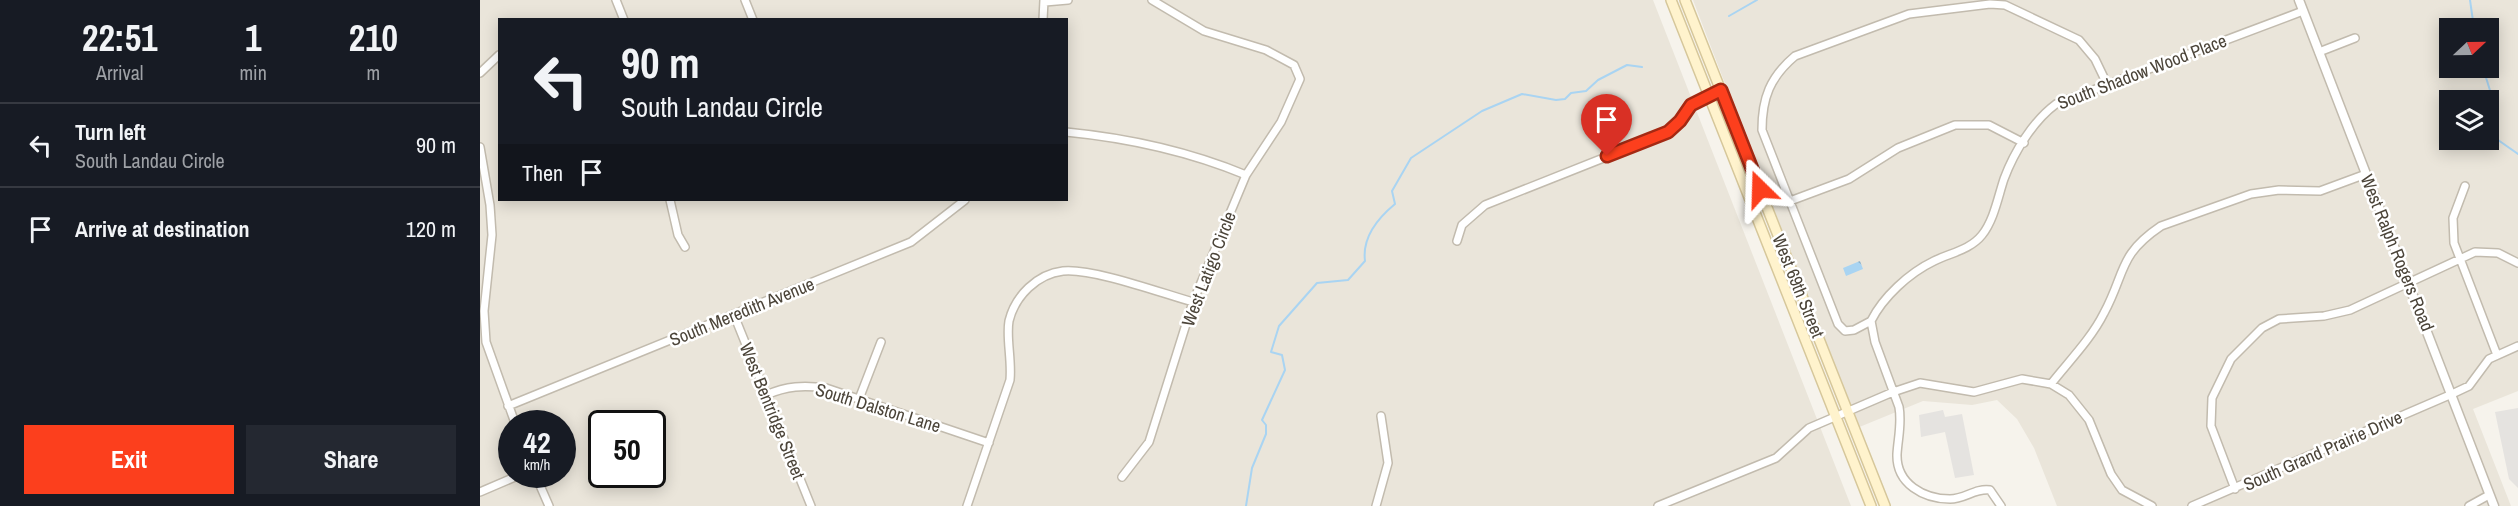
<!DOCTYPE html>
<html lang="en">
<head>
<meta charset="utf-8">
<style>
  :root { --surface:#171b24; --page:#242831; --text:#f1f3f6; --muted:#9ea1a6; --line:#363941; --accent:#fc3f1d }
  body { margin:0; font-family:"Archivo Narrow",sans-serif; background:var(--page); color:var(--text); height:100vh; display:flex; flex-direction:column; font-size:22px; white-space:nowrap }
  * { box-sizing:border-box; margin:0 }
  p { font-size:20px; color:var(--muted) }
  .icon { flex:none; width:33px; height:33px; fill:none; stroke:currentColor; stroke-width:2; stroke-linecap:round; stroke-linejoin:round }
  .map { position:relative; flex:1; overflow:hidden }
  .side { display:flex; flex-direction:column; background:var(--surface); width:480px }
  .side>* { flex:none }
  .top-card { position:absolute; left:18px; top:18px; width:570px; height:183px; border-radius:0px; box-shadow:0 3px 15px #0003; background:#171b24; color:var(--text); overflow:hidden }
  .needle { width:39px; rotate:68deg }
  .controls { position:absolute; left:1959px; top:18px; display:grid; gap:12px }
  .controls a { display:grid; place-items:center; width:60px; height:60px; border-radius:0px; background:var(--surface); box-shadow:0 3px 15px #0003; font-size:30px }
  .speed { position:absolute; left:18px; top:410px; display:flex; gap:12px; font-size:30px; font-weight:700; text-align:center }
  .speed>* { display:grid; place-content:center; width:78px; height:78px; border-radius:50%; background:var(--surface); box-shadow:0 3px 15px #0003; line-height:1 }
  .speed small { font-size:15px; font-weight:400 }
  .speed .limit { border:3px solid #111; border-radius:9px; background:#fff; color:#111 }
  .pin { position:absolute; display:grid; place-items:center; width:51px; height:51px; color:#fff; margin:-62px -26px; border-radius:50% 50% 50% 0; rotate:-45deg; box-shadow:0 0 6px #0007 }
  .pin .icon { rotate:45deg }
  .me { position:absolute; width:66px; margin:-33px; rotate:338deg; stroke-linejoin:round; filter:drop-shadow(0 0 4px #0008) }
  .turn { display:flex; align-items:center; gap:21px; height:126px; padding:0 24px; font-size:27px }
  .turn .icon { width:78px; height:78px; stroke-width:2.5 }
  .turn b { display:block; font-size:42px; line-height:51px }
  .then { display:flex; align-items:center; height:57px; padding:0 24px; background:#0003; gap:12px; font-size:22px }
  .eta { display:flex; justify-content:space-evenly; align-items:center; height:102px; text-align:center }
  .eta b { font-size:36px; font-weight:800; line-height:42px }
  .button { display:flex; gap:12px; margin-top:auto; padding:12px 24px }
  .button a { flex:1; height:69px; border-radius:0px; background:var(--accent); color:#fff; font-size:24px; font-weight:800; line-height:69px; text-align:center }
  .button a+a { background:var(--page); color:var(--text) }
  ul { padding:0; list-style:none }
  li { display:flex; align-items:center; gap:18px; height:84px; padding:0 24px; border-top:2px solid var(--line) }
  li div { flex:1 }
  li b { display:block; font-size:22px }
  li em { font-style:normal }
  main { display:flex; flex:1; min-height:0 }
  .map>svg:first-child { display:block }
  .residential { fill:#eae5da; fill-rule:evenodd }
  .parking { fill:#e5e3e0 }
  .water { fill:url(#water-waves) }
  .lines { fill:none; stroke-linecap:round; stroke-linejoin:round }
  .stream { stroke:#a9d4f2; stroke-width:2 }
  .minor-casing { stroke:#c2bbae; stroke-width:10 }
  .tertiary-casing { stroke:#c2bbae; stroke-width:11 }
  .secondary-casing { stroke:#d6c79b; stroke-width:12 }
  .minor { stroke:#fff; stroke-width:7 }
  .tertiary { stroke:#fff; stroke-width:8 }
  .secondary { stroke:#fff3cd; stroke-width:9 }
  .route-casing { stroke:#a42913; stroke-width:15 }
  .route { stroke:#fc3f1d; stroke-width:10 }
  .labels { text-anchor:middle; stroke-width:5; stroke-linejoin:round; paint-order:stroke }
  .street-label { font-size:18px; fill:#4b4439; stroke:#fff }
</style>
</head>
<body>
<main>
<section class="side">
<div class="eta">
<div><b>22:51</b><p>Arrival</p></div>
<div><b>1</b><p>min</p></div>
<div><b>210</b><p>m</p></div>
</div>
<ul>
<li><svg class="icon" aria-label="left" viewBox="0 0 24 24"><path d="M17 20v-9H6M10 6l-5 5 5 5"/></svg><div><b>Turn left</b><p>South Landau Circle</p></div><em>90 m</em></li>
<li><svg class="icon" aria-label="arrive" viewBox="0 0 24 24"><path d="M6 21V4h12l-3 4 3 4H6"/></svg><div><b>Arrive at destination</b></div><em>120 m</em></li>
</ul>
<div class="button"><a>Exit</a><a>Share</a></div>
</section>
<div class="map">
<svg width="2038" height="506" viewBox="0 0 2038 506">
  <defs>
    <pattern id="water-waves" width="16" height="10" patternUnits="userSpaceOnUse" patternTransform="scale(1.5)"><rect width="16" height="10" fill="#a9d4f2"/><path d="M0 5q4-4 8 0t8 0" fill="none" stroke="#8caec5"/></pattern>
  </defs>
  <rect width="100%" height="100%" fill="#f6f3ec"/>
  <path class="residential" d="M 0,0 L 1173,0 L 1371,506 L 0,506 ZM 20,20 L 586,20 L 586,200 L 20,200 ZM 32,423 L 82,423 L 82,474 L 32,474 ZM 122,423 L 172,423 L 172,474 L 122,474 Z
    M 1213,0 L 2038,0 L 2038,391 L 1993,409 L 2031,506 L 1577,506 L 1554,448 L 1537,419 L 1517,400 L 1492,405 L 1443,401 L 1377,428 ZM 1970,28 L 2008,28 L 2008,68 L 1970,68 ZM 1970,100 L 2008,100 L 2008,140 L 1970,140 Z"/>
  <path class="parking" d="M 2038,408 L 2038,488 L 2029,479 L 2015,412 Z
    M 1463,410 L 1465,417 L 1482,414 L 1494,475 L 1475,478 L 1465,432 L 1441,437 L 1439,415 Z"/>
  <path class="water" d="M 1380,261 L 1383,269 L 1366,276 L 1363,268 Z"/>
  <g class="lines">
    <path class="stream" d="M 1990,0 L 1994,28
      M 1249,16 L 1277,0
      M 2003,68 L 2013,100 L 2008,116
      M 2008,133 L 2038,154
      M 766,506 L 772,468 L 786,434 L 786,425 L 782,420 L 805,370 L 802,355 L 791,352 L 799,326 L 837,283 L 868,280 L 885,261 C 882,238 898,218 915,204 L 912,191 L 931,158 L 1002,111 L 1042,94 L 1076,100 L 1085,99 L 1091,93 L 1106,91 L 1118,80 L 1147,65 L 1162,67"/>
    <g class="minor-casing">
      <path id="minor" d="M 136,0 L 144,20
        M 265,0 L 273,20
        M 565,2 L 588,0
        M 563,20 L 564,0
        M 1839,52 L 1875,38
        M 0,73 L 19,55
        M 586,132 C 648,138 708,151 766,175
        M 0,147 L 10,205 L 12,235 L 4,311 L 6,342 L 35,423
        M 1985,186 L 1973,218 L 1974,243 L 2017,355
        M 190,200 L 198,235 L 205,247
        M 1310,201 L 1369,179 L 1418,148 L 1475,125 L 1509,125 L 1544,143
        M 977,241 L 982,225 L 1005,205 L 1189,132 L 1211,105 L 1241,90
        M 254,315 L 331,506
        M 1391,321 L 1374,330 L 1365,331 L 1358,324 L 1282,130 C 1282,98 1290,77 1315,56 L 1429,14 L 1510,4 L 1525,5 L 1599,40 L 1615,59 L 1627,84
        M 1391,321 C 1403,297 1429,273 1454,261 C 1470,253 1490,250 1502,235 C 1514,220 1518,197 1524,179 C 1534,152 1553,121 1576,104 L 1823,11
        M 1391,321 L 1395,342 L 1419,407 C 1422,423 1418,438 1417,454 C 1416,484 1444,499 1470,499 C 1485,499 1495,488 1510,490 L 1521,506
        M 1571,384 C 1589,361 1611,339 1624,313 C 1646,272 1638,255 1681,226 L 1771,194 L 1799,190 L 1840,191 L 1886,174
        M 286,395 C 307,386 323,385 346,388 L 509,443
        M 379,399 L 401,342
        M 28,406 L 431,242 L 485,200
        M 55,474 L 69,506
        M 642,477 L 669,442 L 713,302 L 766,175 L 801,122 L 820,79 L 814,65 L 786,50 L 724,31 L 672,0
        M 1755,489 L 1731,426 L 1732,398 L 1751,359 L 1782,328 L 1799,319 L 1844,316 L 1870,310 L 1995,252 L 2018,253 L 2038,263
        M 0,492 L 42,474
        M 487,506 L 530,380 C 532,360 526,338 529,321 C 535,296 557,274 583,271 C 613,268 681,293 713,302
        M 896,506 L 908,463 L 901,416
        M 1178,506 L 1296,458 L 1329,428 L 1413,392 L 1440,383 L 1494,392 L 1542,379 L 1571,384 L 1589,395 L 1609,420 L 1631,474 L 1642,490 L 1672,506
        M 1712,506 L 1972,394 L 1989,386 L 2009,359 L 2038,346
        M 1989,506 L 2009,495"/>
    </g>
    <g class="tertiary-casing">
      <path id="tertiary" d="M 1819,0 L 2014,506"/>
    </g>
    <g class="secondary-casing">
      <path id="secondary" d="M 1191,0 L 1391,506
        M 1205,0 L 1405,506"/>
    </g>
    <use href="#minor" class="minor"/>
    <use href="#tertiary" class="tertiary"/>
    <use href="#secondary" class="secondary"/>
  </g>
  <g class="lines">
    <g class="route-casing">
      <path id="route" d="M 1127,156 L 1188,132 L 1200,121 L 1211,105 L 1241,90 L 1280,189"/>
    </g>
    <use href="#route" class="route"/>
  </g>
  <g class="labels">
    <g class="street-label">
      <text transform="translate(1662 72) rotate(-21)" y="6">South Shadow Wood Place</text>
      <text transform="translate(1917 253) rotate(68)" y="6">West Ralph Rogers Road</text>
      <text transform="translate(729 269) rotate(-69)" y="6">West Latigo Circle</text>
      <text transform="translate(1318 286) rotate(68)" y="6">West 69th Street</text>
      <text transform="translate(262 312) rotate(-22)" y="6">South Meredith Avenue</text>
      <text transform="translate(398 408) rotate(17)" y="6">South Dalston Lane</text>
      <text transform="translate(292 411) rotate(68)" y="6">West Bentridge Street</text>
      <text transform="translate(1843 451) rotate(-24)" y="6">South Grand Prairie Drive</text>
    </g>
  </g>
</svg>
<div class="controls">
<a><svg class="needle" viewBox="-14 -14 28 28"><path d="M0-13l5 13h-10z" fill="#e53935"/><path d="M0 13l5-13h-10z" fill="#9ea1a6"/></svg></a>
<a><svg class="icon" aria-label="layers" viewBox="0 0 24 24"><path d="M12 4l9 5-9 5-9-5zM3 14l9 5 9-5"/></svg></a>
</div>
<div class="speed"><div>42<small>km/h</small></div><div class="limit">50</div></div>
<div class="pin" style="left:1127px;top:156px;background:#d93025"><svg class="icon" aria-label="arrive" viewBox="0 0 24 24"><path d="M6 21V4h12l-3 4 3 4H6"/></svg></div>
<svg class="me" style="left:1280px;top:189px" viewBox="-20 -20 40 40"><path d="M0-17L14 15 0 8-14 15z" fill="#fc3f1d" stroke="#fff" stroke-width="4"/></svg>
<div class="top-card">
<div class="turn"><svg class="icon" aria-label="left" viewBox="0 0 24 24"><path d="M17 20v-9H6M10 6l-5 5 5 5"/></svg><div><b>90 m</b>South Landau Circle</div></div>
<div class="then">Then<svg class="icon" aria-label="arrive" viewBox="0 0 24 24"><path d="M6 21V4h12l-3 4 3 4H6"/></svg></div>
</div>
</div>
</main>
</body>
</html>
